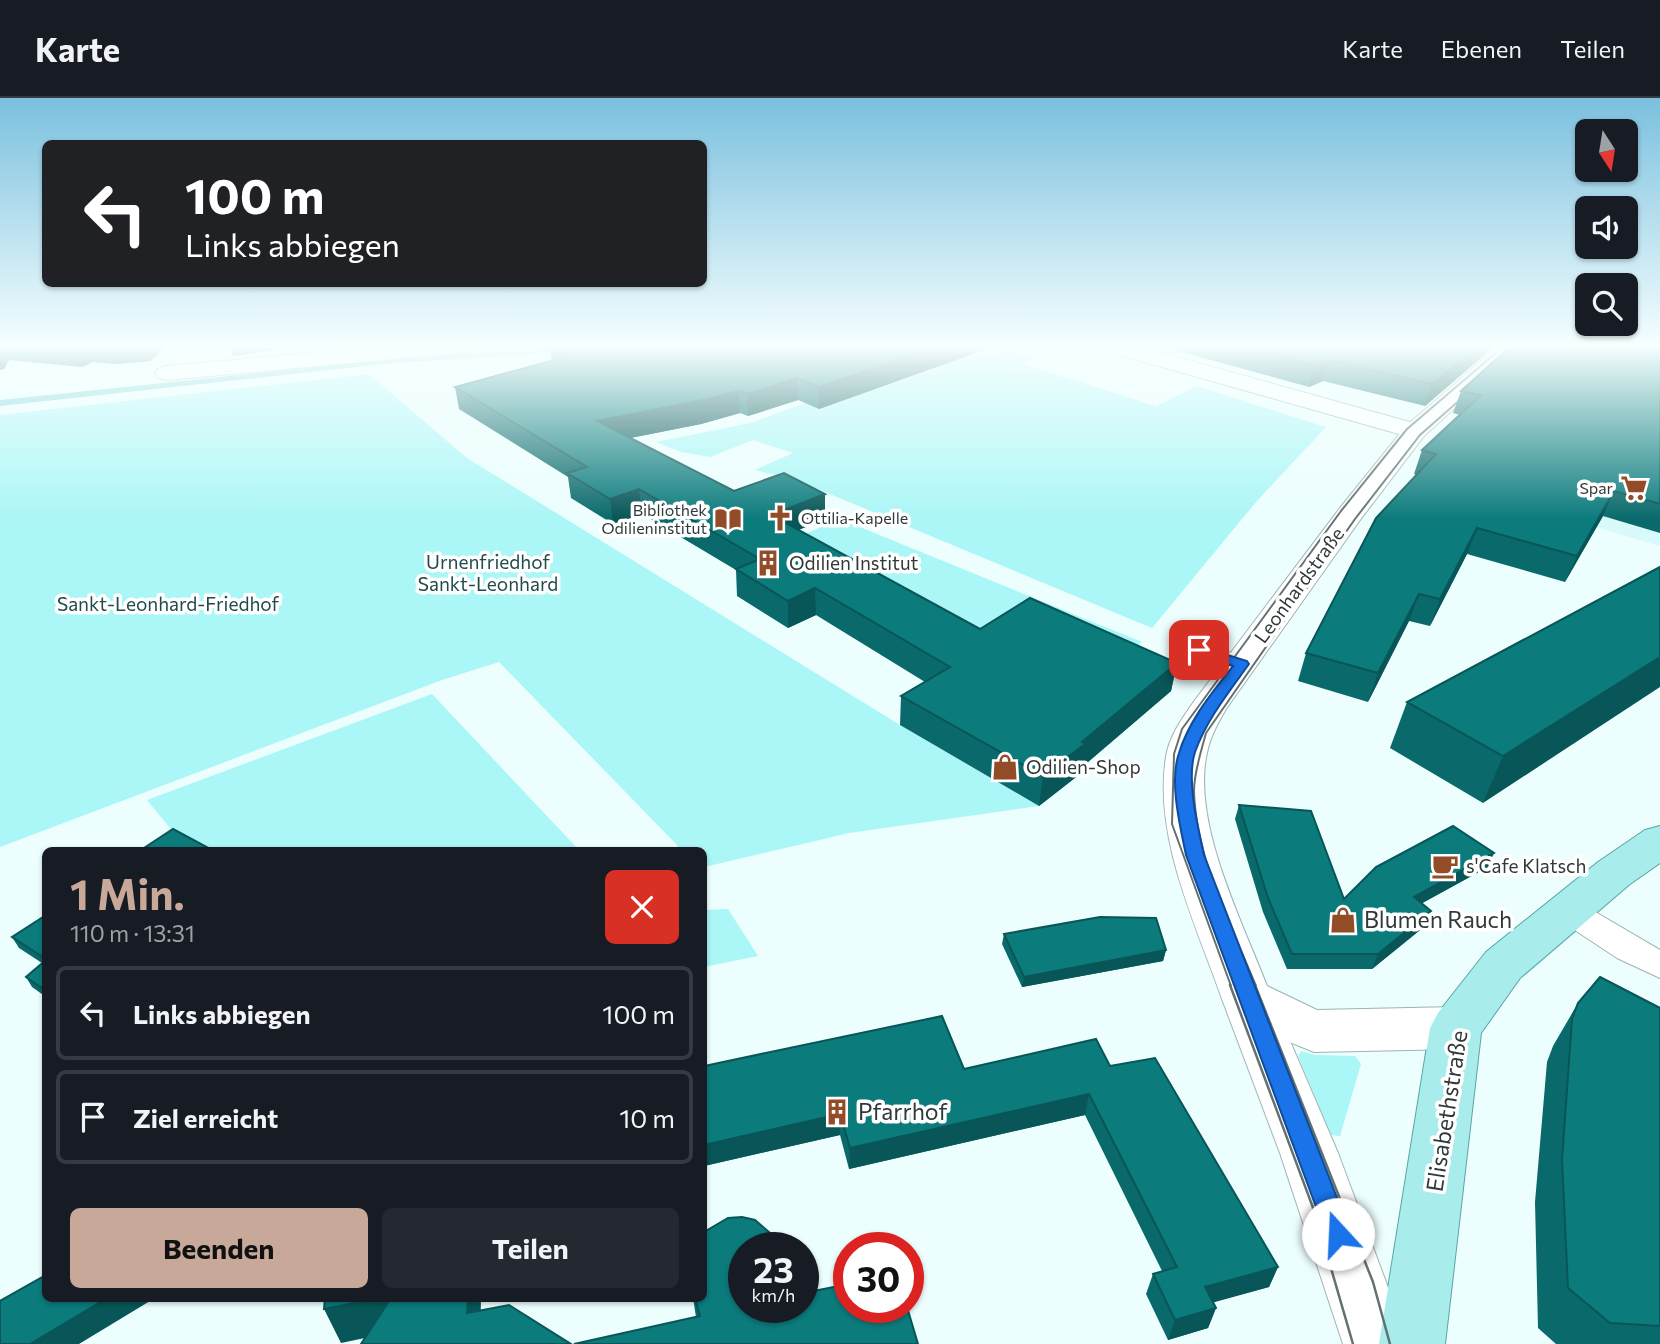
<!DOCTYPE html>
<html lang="de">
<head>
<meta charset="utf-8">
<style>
  :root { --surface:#171b24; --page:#242831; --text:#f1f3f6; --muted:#9ea1a6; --line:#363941; --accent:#c7a899 }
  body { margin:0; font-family:Commissioner,sans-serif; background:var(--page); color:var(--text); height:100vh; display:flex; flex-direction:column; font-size:26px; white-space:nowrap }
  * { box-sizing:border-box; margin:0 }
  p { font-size:23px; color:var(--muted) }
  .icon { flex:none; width:38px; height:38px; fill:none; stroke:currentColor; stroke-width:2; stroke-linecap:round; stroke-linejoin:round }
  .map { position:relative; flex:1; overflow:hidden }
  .drawer { position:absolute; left:42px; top:749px; width:665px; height:455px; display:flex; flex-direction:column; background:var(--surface); border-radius:10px; box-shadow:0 2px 5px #0004 }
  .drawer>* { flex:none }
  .hud { position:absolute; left:42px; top:42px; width:665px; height:147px; border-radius:10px; box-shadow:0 2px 5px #0004; background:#202124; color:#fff; overflow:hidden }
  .needle { width:46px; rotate:168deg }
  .fabs { position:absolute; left:1575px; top:21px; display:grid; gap:14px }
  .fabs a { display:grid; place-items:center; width:63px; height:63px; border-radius:10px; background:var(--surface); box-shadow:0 2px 5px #0004; font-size:35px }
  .speed { position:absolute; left:728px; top:1134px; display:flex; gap:14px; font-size:35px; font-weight:700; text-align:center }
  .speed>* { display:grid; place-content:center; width:91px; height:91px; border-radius:50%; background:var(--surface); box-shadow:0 2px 5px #0004; line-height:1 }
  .speed small { font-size:18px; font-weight:400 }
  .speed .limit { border:10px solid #d22; background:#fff; color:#111 }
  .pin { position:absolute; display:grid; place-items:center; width:60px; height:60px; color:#fff; margin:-30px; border-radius:14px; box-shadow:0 4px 10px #0006 }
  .me { position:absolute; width:77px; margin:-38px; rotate:340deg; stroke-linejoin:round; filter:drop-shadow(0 0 5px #0008) }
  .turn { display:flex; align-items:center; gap:24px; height:147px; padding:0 28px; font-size:32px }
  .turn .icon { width:91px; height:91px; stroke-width:2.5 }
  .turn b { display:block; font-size:49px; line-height:60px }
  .round { display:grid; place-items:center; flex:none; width:74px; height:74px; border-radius:10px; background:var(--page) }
  .headline { display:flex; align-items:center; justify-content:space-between; height:119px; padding:0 28px }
  h1 { font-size:42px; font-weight:700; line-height:52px; color:var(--accent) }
  .button { display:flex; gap:14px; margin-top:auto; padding:14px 28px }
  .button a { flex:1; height:80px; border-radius:10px; background:var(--accent); color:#111; font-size:28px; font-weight:700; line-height:80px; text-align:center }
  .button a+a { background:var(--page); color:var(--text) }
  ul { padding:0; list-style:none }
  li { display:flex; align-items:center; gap:21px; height:94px; margin:0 14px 10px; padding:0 14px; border:4px solid var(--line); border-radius:10px }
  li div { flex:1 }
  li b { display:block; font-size:26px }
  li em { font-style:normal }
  header { display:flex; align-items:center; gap:42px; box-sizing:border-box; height:98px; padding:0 35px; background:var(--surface); border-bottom:2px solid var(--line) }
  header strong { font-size:33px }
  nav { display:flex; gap:38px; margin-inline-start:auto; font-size:24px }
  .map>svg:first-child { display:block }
  .built { fill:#d9fafa }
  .green { fill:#abf6f6 }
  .water { fill:#75d1d0 }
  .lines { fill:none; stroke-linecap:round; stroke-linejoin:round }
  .service-casing { stroke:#9eb4b3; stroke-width:2 }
  .minor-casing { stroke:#9eb4b3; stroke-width:2 }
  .tertiary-casing { stroke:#9eb4b3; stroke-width:2 }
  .primary-casing { stroke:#5aa5a5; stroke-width:2 }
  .service { fill:#fff; fill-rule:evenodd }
  .minor { fill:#fff; fill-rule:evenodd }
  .tertiary { fill:#fff; fill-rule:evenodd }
  .primary { fill:#a9ecec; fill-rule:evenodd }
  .tram-far1 { stroke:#657171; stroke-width:2 }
  .tram { stroke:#657171; stroke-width:2.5 }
  .wall { fill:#0a6a6b }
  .shaded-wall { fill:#085657 }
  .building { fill:#0c7b7c; stroke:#085657; stroke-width:2 }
  .route { fill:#1a73e8; stroke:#114b97; stroke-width:2 }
  .labels { text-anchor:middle; stroke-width:7; stroke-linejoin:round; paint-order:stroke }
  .far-poi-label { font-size:16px; fill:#303939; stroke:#fff; text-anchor:end }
  .park-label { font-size:19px; fill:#214b4b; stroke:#fff }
  .poi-label { font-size:19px; fill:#303939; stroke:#fff; text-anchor:start }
  .street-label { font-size:19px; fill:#303939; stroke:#fff }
  .near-poi-label { font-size:23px; fill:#303939; stroke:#fff; text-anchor:start }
  .near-street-label { font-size:23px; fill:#303939; stroke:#fff }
</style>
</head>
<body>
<header>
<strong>Karte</strong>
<nav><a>Karte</a><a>Ebenen</a><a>Teilen</a></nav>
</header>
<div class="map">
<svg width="1660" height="1246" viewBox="0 0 1660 1246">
  <rect width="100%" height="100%" fill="#ecfefe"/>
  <path class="built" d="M 1660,367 L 1660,448 L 1571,422 Z"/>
  <path class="green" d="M 1006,251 L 1036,260 L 1024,266 L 1156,308 L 1197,288 L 1326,329 L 1256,404 L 1152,530 L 801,384 L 755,372 L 793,355 L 753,342 L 710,359 L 681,354 L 656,344 L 750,325 L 805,305 L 819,311 L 975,256 L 984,258 Z
    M 369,276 L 467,360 L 900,627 L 1039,708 L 849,735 L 704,769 L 704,752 L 671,752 L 678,748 L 499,564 L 442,582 L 0,749 L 0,317 Z
    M 840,421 L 1142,544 L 1121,561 L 970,539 L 786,444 Z
    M 432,596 L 579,752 L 214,752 L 175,736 L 147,702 Z
    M 728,811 L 758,858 L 704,869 L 704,812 Z
    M 1301,953 L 1315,957 L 1355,958 L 1361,966 L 1340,1038 L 1331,1037 L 1298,958 Z"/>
  <path class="water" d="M 562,247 L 578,249 L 533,256 L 393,265 L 0,308 L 0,302 L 401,260 L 543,251 Z"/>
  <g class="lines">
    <g class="service-casing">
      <path id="service" d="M 1199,545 L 1251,561 L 1254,566 L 1251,571 L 1242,573 L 1190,557 L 1187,552 L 1190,547 Z
        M 1569,801 L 1580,805 L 1660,852 L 1660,880 L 1617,860 L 1558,821 L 1553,813 L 1558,805 Z"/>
    </g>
    <g class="minor-casing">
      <path id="minor" d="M 399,247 L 479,247 L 476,252 L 468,254 L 167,282 L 159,280 L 155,275 L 159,270 L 167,268 Z
        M 1099,247 L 1134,247 L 1424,328 L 1428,333 L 1424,338 L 1415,341 L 1406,338 L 1102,252 Z
        M 1247,881 L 1265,887 L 1272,901 L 1338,1055 L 1409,1246 L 1343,1246 L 1280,1055 L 1222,901 L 1229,887 Z"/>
    </g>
    <g class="tertiary-casing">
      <path id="tertiary" d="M 1500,247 L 1524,247 L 1424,338 L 1360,422 L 1226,611 C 1218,625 1210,639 1207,655 C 1191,724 1243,825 1267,888 L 1317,912 L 1456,909 L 1474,915 L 1482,930 L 1474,945 L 1456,951 L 1314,954 L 1248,927 L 1229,915 L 1222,901 C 1196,826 1153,739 1166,659 C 1169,638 1183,619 1195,602 L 1340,410 L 1406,328 Z"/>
    </g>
    <g class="primary-casing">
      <path id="primary" d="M 1660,728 L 1660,765 L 1630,786 L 1520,880 L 1481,935 L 1445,1246 L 1379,1246 L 1430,930 L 1438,915 L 1486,854 L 1598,764 L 1645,732 Z"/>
    </g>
    <use href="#service" class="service"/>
    <use href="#minor" class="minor"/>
    <use href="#tertiary" class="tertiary"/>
    <use href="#primary" class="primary"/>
    <path class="tram-far1" d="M 1231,888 L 1172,726 L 1174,656 L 1182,631 L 1341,413 L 1407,331 L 1505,247
      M 1256,888 C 1231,827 1196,761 1194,693 C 1194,674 1201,654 1206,635 L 1355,421 L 1420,337 L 1470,293"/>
    <path class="tram" d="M 1230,887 L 1315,1115 L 1353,1246
      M 1255,887 L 1373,1184 L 1390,1246"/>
  </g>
  <path class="wall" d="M 0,247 L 167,247 L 150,263 L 115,266 L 93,264 L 82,269 L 9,262 L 4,271 Z
    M 542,247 L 998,247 L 819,311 L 798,302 L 748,318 L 740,315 L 701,326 L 630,340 L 734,393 L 825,421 L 798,432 L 980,531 L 1177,565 L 1171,593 L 1081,670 L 1080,676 L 1039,708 L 900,627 L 901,598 L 925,584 L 816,517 L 788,530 L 737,498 L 736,472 L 642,416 L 613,426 L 571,400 L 568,379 L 459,311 L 455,289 L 552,263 L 550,247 Z
    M 1156,247 L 1496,247 L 1425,308 L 1323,283 L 1309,289 Z
    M 1660,247 L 1660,435 L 1603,418 L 1565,484 L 1467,456 L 1430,528 L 1409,523 L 1368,604 L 1298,583 L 1306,555 L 1417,377 L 1414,376 L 1422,352 L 1460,317 L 1453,315 L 1461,293 Z
    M 1660,469 L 1483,705 L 1390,650 L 1407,604 Z
    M 1239,707 L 1344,801 L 1488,769 L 1422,805 L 1431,813 L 1425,828 L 1372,871 L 1287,871 L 1263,814 L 1235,721 Z
    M 46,817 L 46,899 L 32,889 L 26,879 L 42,865 L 19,850 L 12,839 Z
    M 1004,836 L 1166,852 L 1163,863 L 1022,889 L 1002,846 Z
    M 1578,905 L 1660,910 L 1660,1246 L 1556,1246 L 1538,1230 L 1535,1104 L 1547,964 L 1553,948 Z
    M 704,968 L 964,971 L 1110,968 L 1278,1169 L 1269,1189 L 1213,1204 L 1216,1210 L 1208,1230 L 1168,1242 L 1146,1196 L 1153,1176 L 1162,1173 L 1085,1017 L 849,1071 L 840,1037 L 704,1068 Z
    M 693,1200 L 704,1200 L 744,1209 L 696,1219 Z"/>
  <path class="shaded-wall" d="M 148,247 L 167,247 L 150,263 L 115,266 L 110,253 Z
    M 230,247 L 273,247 L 275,252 L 233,258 Z
    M 941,247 L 998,247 L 819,311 L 819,289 Z
    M 1479,247 L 1496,247 L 1425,308 L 1432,286 Z
    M 3,248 L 9,262 L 4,271 L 0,272 L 0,254 Z
    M 88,251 L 93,264 L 82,269 L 77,256 Z
    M 1328,262 L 1323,283 L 1309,289 L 1315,267 Z
    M 797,280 L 798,302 L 748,318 L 747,296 Z
    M 739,293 L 740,315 L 701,326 L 600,346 L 597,323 Z
    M 639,391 L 642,416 L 613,426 L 610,401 Z
    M 1614,393 L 1603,418 L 1565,484 L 1577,458 Z
    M 825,396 L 825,421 L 772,443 L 771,417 Z
    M 1477,430 L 1467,456 L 1430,528 L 1440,501 Z
    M 815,490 L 816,517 L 788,530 L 788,503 Z
    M 1419,496 L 1409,523 L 1368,604 L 1378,575 Z
    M 1660,559 L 1660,589 L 1483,705 L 1503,658 Z
    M 1177,565 L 1171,593 L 1081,670 L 1080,676 L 1039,708 L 1043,678 Z
    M 1494,755 L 1488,769 L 1408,813 L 1414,799 Z
    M 1431,813 L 1425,828 L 1372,871 L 1378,856 Z
    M 1166,852 L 1163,863 L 1022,889 L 1024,879 Z
    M 1089,996 L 1085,1017 L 849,1071 L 850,1050 Z
    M 840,1016 L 840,1037 L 704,1068 L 704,1047 Z
    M 1278,1169 L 1269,1189 L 1197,1209 L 1205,1189 Z
    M 107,1200 L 155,1200 L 79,1246 L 30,1246 Z
    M 379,1200 L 395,1200 L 408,1231 L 341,1245 L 324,1211 Z
    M 468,1200 L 481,1200 L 480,1246 L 467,1215 Z
    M 1216,1210 L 1208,1230 L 1168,1242 L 1175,1222 Z"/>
  <path class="building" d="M 0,247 L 148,247 L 146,249 L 110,253 L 88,251 L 77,256 L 3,248 L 0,254 Z
    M 554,247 L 941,247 L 819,289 L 797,280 L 747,296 L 739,293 L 699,303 L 597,323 L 734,393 L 784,375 L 825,396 L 771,417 L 980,531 L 1030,500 L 1177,565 L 1082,644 L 1085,646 L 1043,678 L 901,598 L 950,569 L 815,490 L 788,503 L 736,471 L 760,461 L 639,391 L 610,401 L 567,375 L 587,369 L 455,289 L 569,258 Z
    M 1237,247 L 1479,247 L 1432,286 L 1328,262 L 1315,267 Z
    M 1512,247 L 1660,247 L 1660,406 L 1614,393 L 1577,458 L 1477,430 L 1440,501 L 1419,496 L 1378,575 L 1306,555 L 1376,420 L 1436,356 L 1422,352 L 1481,297 L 1461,293 Z
    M 1660,469 L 1660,559 L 1503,658 L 1407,604 Z
    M 1239,707 L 1311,713 L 1344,801 L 1376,769 L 1453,728 L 1494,755 L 1414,799 L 1431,813 L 1378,856 L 1292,856 L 1268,800 Z
    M 173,731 L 212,752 L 141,752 Z
    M 46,817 L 46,861 L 12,839 Z
    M 1100,819 L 1156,820 L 1166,852 L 1024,879 L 1004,836 Z
    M 46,862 L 46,893 L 26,879 Z
    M 1600,879 L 1660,910 L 1660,1228 L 1610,1225 L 1568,1190 L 1562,1062 L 1572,921 L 1578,905 Z
    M 942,918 L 964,971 L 1096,941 L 1110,968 L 1155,960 L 1278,1169 L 1205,1189 L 1216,1210 L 1175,1222 L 1153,1176 L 1177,1169 L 1089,996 L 850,1050 L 840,1016 L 704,1047 L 704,968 Z
    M 742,1119 L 755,1122 L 776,1140 L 780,1150 L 744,1150 L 744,1209 L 803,1209 L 803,1195 L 849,1186 L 849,1209 L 907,1209 L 918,1246 L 574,1246 L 700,1218 L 695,1200 L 704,1200 L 704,1134 L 728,1120 Z
    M 46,1177 L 46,1200 L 107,1200 L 30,1246 L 0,1246 L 0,1203 Z
    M 325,1200 L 379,1200 L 324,1211 Z
    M 391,1200 L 468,1200 L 467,1215 L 509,1207 L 571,1246 L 361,1246 Z"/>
  <linearGradient id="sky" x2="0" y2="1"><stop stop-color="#7ac0de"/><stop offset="0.59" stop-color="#f6ffff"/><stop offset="1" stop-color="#f6ffff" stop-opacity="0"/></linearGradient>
  <rect width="1660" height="421" fill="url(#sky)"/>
  <path class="route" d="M 1199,548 L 1247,563 L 1249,566 C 1229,594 1207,621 1195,654 C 1186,682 1198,729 1204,757 L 1351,1136 L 1347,1144 L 1338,1148 L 1329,1144 L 1326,1136 L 1186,757 C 1180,728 1169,683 1179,655 C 1189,622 1212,595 1233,568 L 1194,555 L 1192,552 Z"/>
  <defs>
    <g id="supermarket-bare" transform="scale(2.1)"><path d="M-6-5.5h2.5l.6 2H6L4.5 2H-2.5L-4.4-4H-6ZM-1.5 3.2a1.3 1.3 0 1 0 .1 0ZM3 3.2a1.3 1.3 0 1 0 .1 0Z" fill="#934c28" stroke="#fff" stroke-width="2.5" paint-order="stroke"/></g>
    <g id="church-bare" transform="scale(2.1)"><path d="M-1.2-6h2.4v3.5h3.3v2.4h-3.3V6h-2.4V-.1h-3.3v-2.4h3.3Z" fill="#934c28" stroke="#fff" stroke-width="2.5" paint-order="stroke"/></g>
    <g id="library-bare" transform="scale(2.1)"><path d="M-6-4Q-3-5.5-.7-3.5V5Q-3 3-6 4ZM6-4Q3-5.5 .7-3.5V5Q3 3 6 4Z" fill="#934c28" stroke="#fff" stroke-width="2.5" paint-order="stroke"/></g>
    <g id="building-bare" transform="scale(2.1)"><path d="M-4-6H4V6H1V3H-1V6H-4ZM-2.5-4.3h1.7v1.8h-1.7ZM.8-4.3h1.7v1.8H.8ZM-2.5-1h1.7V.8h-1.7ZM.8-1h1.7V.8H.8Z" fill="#934c28" stroke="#fff" stroke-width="2.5" paint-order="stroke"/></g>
    <g id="shop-bare" transform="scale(2.1)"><path d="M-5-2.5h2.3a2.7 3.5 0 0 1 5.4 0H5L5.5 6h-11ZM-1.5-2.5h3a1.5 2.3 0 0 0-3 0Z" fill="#934c28" stroke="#fff" stroke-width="2.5" paint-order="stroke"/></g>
    <g id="cafe-bare" transform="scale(2.1)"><path d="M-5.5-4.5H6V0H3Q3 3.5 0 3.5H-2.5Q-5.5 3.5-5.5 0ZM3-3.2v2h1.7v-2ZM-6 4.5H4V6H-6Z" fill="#934c28" stroke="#fff" stroke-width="2.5" paint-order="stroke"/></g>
  </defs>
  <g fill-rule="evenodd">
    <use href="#supermarket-bare" x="1634" y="390"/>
    <use href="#church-bare" x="780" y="420"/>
    <use href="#library-bare" x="728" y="421"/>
    <use href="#building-bare" x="768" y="465"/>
    <use href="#shop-bare" x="1005" y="669"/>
    <use href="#cafe-bare" x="1445" y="768"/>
    <use href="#shop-bare" x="1343" y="822"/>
    <use href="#building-bare" x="837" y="1014"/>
  </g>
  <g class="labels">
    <g class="far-poi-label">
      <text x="1613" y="396">Spar</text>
      <text x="707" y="418">Bibliothek<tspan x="707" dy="18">Odilieninstitut</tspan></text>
      <text x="801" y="426" text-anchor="start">Ottilia-Kapelle</text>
    </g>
    <g class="park-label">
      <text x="488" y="471">Urnenfriedhof<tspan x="488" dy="22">Sankt-Leonhard</tspan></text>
      <text x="168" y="513">Sankt-Leonhard-Friedhof</text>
    </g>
    <g class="poi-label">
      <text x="789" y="472">Odilien Institut</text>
      <text x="1026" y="676">Odilien-Shop</text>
      <text x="1466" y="775">s'Cafe Klatsch</text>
    </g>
    <g class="street-label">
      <text transform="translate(1299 487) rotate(-54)" y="7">Leonhardstraße</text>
    </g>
    <g class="near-poi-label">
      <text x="1364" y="830">Blumen Rauch</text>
      <text x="858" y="1022">Pfarrhof</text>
    </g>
    <g class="near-street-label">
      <text transform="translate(1447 1013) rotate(-81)" y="8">Elisabethstraße</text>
    </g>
  </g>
</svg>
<div class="fabs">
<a><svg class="needle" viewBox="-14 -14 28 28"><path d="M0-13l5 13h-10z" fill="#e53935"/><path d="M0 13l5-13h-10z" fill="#9ea1a6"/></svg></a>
<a><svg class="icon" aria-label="sound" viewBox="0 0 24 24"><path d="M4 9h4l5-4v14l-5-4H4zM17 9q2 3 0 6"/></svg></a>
<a><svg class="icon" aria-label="search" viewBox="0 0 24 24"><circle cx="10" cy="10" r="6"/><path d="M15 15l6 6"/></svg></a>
</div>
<div class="speed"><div>23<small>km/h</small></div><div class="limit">30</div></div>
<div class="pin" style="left:1199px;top:552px;background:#d93025"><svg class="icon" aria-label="arrive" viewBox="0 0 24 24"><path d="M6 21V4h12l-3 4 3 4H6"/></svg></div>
<svg class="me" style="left:1338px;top:1136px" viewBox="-20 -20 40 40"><circle r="19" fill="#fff"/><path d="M0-13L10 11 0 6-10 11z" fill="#1a73e8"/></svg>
<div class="hud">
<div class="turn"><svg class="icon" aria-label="left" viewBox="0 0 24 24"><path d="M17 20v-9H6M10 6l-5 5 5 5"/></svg><div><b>100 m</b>Links abbiegen</div></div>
</div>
<section class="drawer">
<div class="headline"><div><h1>1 Min.</h1><p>110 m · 13:31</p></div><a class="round" style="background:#d93025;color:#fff"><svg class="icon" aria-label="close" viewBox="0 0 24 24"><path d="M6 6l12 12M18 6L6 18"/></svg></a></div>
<ul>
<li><svg class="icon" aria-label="left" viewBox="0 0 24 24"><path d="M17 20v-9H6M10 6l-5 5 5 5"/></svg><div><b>Links abbiegen</b></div><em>100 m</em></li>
<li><svg class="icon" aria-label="arrive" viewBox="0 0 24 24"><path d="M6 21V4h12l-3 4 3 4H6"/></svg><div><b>Ziel erreicht</b></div><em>10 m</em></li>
</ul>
<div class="button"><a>Beenden</a><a>Teilen</a></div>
</section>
</div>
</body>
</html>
